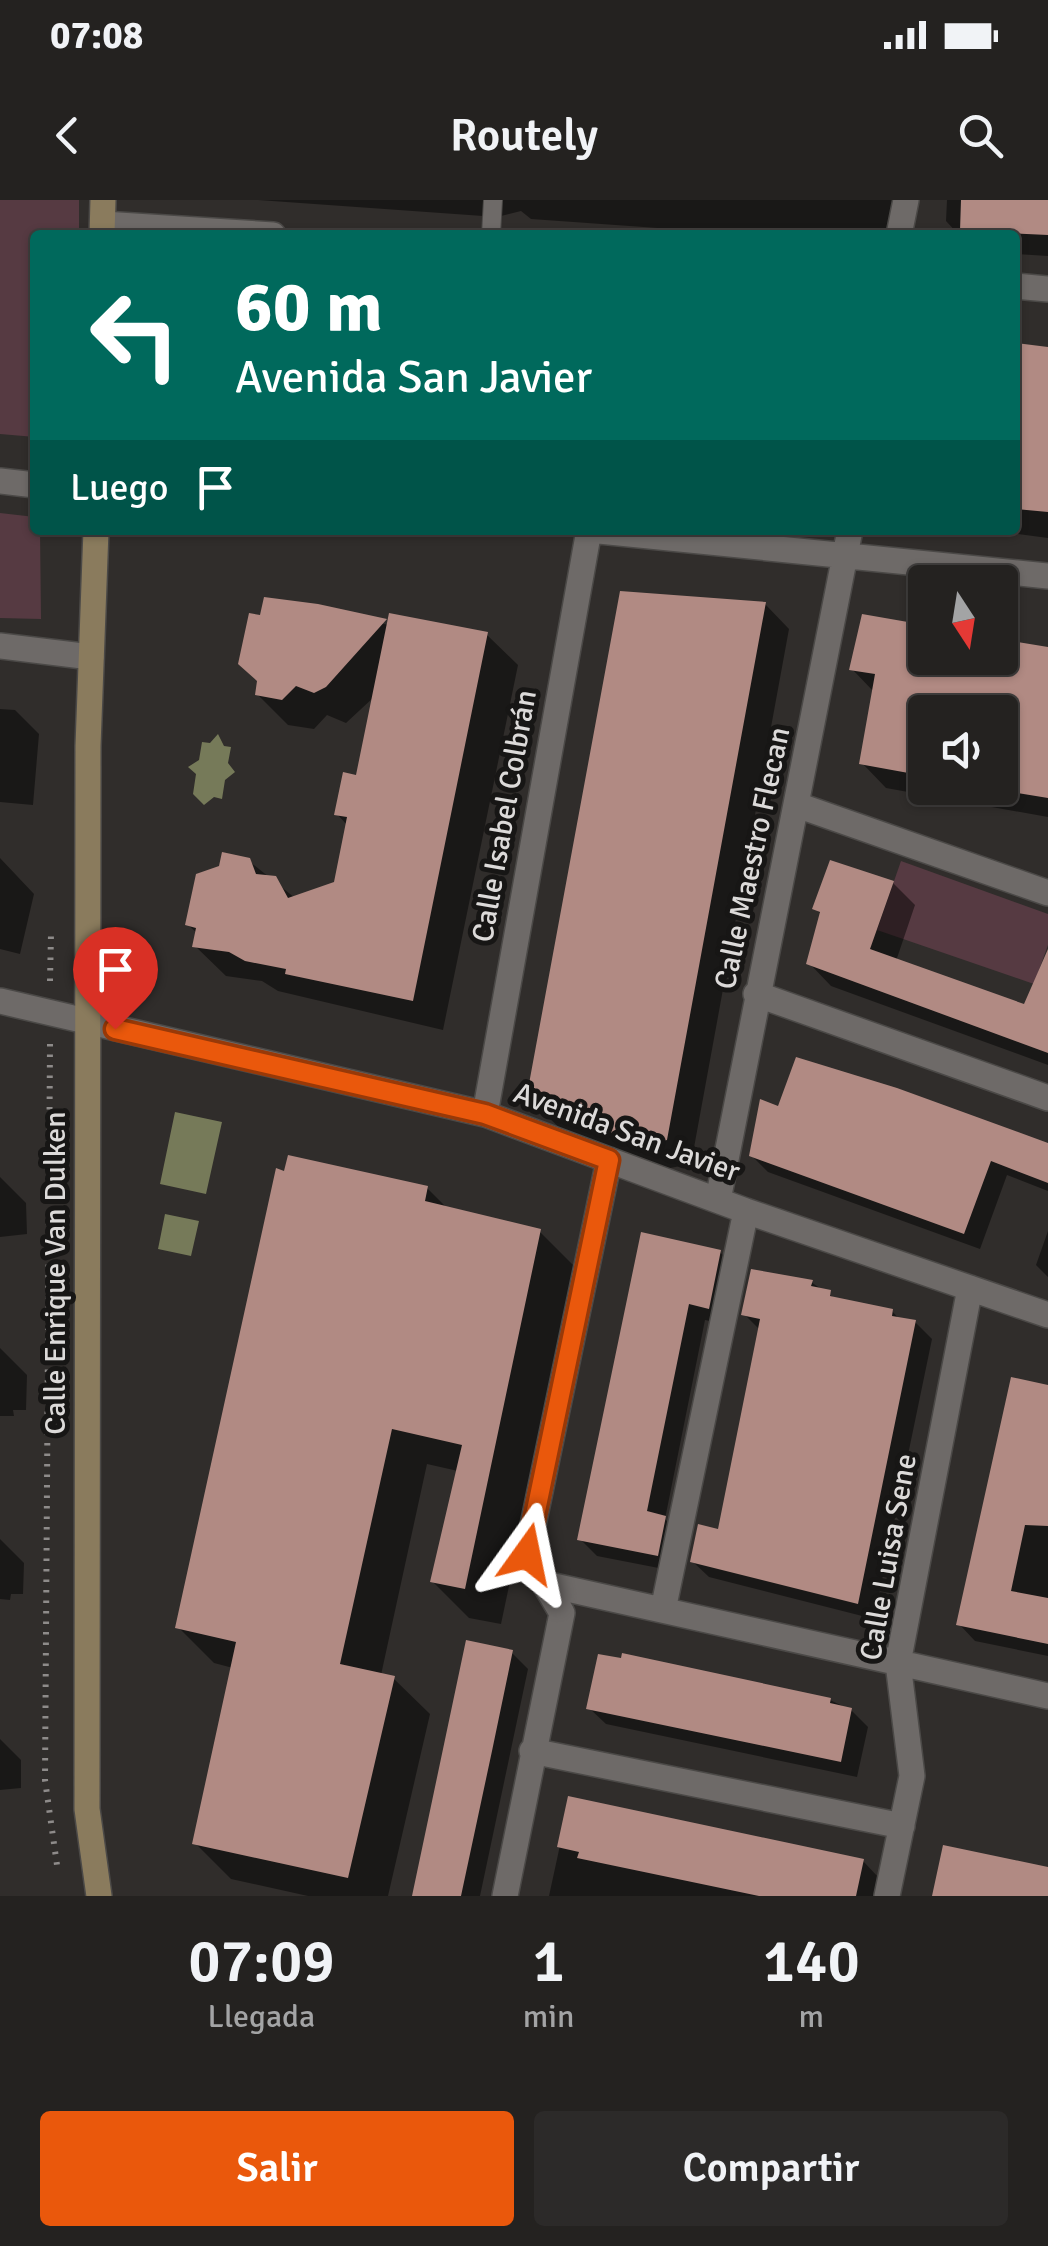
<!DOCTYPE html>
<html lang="es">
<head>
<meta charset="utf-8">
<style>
  :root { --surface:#242220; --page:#2c2a29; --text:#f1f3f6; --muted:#a3a4a5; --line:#413f3e; --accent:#ea580c }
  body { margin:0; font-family:Signika,sans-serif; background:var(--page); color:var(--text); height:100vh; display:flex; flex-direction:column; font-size:38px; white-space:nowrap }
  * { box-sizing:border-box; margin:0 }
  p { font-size:32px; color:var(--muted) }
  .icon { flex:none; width:55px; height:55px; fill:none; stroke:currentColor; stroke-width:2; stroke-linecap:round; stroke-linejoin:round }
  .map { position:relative; height:1696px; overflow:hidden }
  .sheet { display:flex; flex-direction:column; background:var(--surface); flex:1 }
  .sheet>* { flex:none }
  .hud { position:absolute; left:30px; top:30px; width:990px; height:305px; border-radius:10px; box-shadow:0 2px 8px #0004,0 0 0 2px var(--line); background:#00695c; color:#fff; overflow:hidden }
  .needle { width:65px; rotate:168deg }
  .fabs { position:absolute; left:908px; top:365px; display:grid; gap:20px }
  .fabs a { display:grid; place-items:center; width:110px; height:110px; border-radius:10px; background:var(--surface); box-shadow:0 2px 8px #0004,0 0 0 2px var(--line); font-size:50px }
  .pin { position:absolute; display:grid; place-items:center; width:85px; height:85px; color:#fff; margin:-102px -42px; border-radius:50% 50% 50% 0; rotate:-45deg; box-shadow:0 0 10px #0007 }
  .pin .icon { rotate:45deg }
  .me { position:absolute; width:110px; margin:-55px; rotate:12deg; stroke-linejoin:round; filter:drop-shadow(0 0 8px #0008) }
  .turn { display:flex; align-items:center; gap:35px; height:210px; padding:0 40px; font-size:45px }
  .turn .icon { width:130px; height:130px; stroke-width:2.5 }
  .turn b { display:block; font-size:70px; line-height:85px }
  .then { display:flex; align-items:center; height:95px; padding:0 40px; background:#0003; gap:20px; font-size:38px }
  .eta { display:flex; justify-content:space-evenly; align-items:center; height:170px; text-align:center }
  .eta b { font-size:60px; font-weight:600; line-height:70px }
  .button { display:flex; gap:20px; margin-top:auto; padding:20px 40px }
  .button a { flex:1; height:115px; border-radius:10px; background:var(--accent); color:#fff; font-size:40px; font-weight:600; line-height:115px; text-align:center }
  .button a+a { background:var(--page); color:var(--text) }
  .status { display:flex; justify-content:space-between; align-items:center; height:70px; padding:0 50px; background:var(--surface); direction:ltr }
  .status svg { height:28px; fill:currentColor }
  header { display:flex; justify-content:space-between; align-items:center; height:130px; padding:0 40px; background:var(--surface); font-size:45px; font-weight:600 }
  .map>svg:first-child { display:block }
  .green { fill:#563a42 }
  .water { fill:#767a59 }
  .shadow { fill:#0007; fill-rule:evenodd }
  .building { fill:#b18a83 }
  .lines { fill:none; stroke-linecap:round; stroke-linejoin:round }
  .lane-casing { stroke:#4b4947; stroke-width:20 }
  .street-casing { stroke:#4b4947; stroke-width:28 }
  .secondary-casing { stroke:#4b4947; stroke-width:28 }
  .path { stroke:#8e8b8a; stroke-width:6; stroke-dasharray:2.5 8; stroke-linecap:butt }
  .lane { stroke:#6e6a68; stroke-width:18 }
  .street { stroke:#6e6a68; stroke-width:25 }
  .secondary { stroke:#8a7b5d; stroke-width:25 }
  .route-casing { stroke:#983908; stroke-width:25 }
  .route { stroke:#ea580c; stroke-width:18 }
  .labels { text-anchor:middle; stroke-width:10; stroke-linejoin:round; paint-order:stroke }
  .street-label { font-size:30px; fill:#dcdad9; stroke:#171615 }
</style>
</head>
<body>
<div class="status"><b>07:08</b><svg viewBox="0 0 49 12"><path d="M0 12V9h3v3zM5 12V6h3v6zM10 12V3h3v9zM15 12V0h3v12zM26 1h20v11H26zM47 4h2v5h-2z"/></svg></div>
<header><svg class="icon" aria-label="back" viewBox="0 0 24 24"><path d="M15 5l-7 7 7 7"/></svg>Routely<svg class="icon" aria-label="search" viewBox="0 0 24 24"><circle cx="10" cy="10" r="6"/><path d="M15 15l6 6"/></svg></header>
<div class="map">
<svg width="1048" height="1696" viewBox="0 0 1048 1696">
  <rect width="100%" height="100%" fill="#302d2b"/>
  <path class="green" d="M 0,0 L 79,0 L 79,35 L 35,35 L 35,237 L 0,234 Z
    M 0,313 L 35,317 L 35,330 L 40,330 L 41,419 L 0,418 Z
    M 901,661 L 1048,714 L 1048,745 L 1034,784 L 877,730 Z"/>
  <path class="water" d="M 218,534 L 224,546 L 231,547 L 228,563 L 235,572 L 225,580 L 222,599 L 214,597 L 204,605 L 193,594 L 196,574 L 188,567 L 199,560 L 202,542 L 210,543 Z
    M 175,912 L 222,922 L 206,994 L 160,984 Z
    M 165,1014 L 199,1021 L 191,1056 L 158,1049 Z"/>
  <path class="shadow" d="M 258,0 L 910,0 L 903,35 L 756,35 L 531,19 L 521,11 L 497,17 Z
    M 947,0 L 1048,0 L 1048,56 L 1015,54 L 1015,35 L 959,35 L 946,21 Z
    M 1015,146 L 1048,150 L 1048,338 L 986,330 L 1015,330 Z
    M 266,400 L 389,425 L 487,435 L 518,465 L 443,830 L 278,791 L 262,781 L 226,776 L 195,746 L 198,734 L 187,724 L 249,661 L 295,698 L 337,684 L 348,626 L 337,614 L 358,578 L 374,497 L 346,523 L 327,515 L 314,529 L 288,525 L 257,494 Z
    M 765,404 L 789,429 L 691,964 L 665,969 L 567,935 L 529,899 Z
    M 925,428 L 925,458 L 1000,458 L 1000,441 L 1048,450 L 1048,617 L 886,588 L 862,563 L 874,492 L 852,469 ZM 925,512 L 1000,512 L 1000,588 L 925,588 Z
    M 0,509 L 15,510 L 39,534 L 33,605 L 0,602 Z
    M 0,658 L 34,694 L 20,754 L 0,749 Z
    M 893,683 L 915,705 L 896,761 L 1025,807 L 1048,751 L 1048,865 L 831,786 L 809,763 L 822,715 L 815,708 Z
    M 779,909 L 1048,944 L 1048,991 L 1007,975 L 980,1049 L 768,972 L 751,955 Z
    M 0,977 L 26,1003 L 27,1034 L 0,1037 Z
    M 427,988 L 448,1009 L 540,1032 L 576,1068 L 501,1424 L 469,1418 L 432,1381 L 458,1271 L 427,1264 L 381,1475 L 393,1478 L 430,1514 L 388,1696 L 308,1696 L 231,1679 L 195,1643 L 233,1468 L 214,1463 L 178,1427 Z
    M 1048,1031 L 1048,1077 L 1036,1065 Z
    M 643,1035 L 720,1052 L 736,1069 L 725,1124 L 705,1120 L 665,1319 L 681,1335 L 674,1371 L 597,1356 L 580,1339 Z
    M 811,1082 L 837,1100 L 892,1111 L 900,1120 L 915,1122 L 932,1139 L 874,1419 L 709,1377 L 692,1361 L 720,1332 L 761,1131 L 744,1114 Z
    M 0,1148 L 27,1175 L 26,1210 L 13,1210 L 14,1216 L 0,1216 Z
    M 1048,1186 L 1048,1456 L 975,1441 L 959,1424 Z
    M 0,1339 L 24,1363 L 23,1394 L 11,1394 L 10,1400 L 0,1399 Z
    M 512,1453 L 528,1469 L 480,1696 L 415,1696 Z
    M 830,1500 L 851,1510 L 868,1527 L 857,1577 L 606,1524 L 589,1508 Z
    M 0,1539 L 21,1560 L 21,1588 L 0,1590 Z
    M 570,1599 L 863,1661 L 879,1678 L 876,1696 L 549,1696 Z"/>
  <path class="building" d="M 961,0 L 1048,0 L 1048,35 L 960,31 Z
    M 1015,143 L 1048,147 L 1048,312 L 1015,309 Z
    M 620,391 L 766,402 L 667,940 L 640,946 L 540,911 L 526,900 Z
    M 264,397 L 318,404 L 387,419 L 326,487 L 314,493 L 296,486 L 282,500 L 255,495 L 257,481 L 238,464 L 249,413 L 260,415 Z
    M 389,413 L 488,432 L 413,801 L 285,774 L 286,769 L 245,761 L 229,752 L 192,747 L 196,728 L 185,725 L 196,674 L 219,666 L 222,652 L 250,658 L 256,674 L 276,676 L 288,698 L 334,682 L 347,617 L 334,615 L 343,572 L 356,575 Z
    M 862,414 L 925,425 L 925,458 L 1000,458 L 1000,439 L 1048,447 L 1048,598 L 1000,590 L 1000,512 L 925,512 L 925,576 L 859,564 L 875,474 L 849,470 Z
    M 830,660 L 894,681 L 870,749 L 1024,804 L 1048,749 L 1048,853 L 806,764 L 820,712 L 812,709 Z
    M 796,857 L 897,888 L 1048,943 L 1048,983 L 991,961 L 964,1034 L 749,956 L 760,899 L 778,906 Z
    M 288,955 L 428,986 L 425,1001 L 541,1029 L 465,1389 L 430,1382 L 462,1245 L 392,1229 L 340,1464 L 395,1476 L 348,1678 L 192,1644 L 236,1442 L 175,1428 L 276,968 L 284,971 Z
    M 641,1032 L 721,1050 L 709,1109 L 689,1104 L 647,1311 L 666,1316 L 658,1356 L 577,1340 Z
    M 751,1069 L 813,1080 L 811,1086 L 831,1090 L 830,1096 L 893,1109 L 892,1116 L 916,1120 L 858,1404 L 690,1362 L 698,1324 L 718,1329 L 760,1119 L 741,1115 Z
    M 1011,1177 L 1048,1185 L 1048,1326 L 1025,1325 L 1011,1391 L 1048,1398 L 1048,1444 L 956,1425 Z
    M 466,1440 L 513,1450 L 492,1551 L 461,1696 L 412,1696 Z
    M 622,1453 L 831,1498 L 830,1503 L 852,1508 L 841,1562 L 586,1509 L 598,1454 L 621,1458 Z
    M 568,1596 L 864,1659 L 856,1696 L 759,1696 L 577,1658 L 579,1652 L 557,1647 Z
    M 943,1645 L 1048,1667 L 1048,1696 L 932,1696 Z"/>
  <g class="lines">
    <g class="lane-casing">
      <path id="lane" d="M 491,35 L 493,0"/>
    </g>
    <g class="street-casing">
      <path id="street" d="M 103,24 L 273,35
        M 899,35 L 906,0
        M 1015,86 L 1048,89
        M 0,281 L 35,285
        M 589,330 L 1048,376
        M 0,446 L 91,457
        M 797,605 L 1048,693
        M 756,794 L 1048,898
        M 0,801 L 485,914 L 746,1011 L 1048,1115
        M 485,914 L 589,330
        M 718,1000 L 850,330
        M 545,1384 L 1048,1496
        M 663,1410 L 746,1011
        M 532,1551 L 902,1626
        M 505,1696 L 562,1413 L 527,1354 L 609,960
        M 887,1696 L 912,1576 L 898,1463 L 970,1088"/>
    </g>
    <g class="secondary-casing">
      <path id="secondary" d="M 102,35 L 103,0
        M 96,330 L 88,546 L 87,1609 L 99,1696"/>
    </g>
    <path class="path" d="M 50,781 L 51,734
      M 50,844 L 45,1580 L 57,1665"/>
    <use href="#lane" class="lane"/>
    <use href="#street" class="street"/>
    <use href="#secondary" class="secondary"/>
  </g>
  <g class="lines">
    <g class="route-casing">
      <path id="route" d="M 115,829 L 485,914 L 609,960 L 527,1354"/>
    </g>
    <use href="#route" class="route"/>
  </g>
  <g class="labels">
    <g class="street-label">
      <text transform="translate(504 616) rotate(-80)" y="10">Calle Isabel Colbrán</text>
      <text transform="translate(752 658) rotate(-78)" y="10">Calle Maestro Flecan</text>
      <text transform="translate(627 932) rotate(20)" y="10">Avenida San Javier</text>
      <text transform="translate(55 1073) rotate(-90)" y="10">Calle Enrique Van Dulken</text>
      <text transform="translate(888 1357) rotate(-80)" y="10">Calle Luisa Sene</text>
    </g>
  </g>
</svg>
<div class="fabs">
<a><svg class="needle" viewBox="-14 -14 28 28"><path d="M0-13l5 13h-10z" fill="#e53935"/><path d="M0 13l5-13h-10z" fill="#a3a4a5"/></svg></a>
<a><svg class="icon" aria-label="sound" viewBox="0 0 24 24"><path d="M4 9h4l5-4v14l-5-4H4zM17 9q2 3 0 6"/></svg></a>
</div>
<div class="pin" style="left:115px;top:829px;background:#d93025"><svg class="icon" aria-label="arrive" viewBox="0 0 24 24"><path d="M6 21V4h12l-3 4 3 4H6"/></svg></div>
<svg class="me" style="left:527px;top:1354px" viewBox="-20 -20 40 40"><path d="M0-17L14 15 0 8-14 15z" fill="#ea580c" stroke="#fff" stroke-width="4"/></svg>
<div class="hud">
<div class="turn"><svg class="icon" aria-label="left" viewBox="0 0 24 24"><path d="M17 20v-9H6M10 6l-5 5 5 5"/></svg><div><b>60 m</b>Avenida San Javier</div></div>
<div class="then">Luego<svg class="icon" aria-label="arrive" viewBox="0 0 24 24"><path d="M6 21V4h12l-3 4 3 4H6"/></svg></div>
</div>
</div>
<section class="sheet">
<div class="eta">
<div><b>07:09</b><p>Llegada</p></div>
<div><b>1</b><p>min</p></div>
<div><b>140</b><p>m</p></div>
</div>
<div class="button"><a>Salir</a><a>Compartir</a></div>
</section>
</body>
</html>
